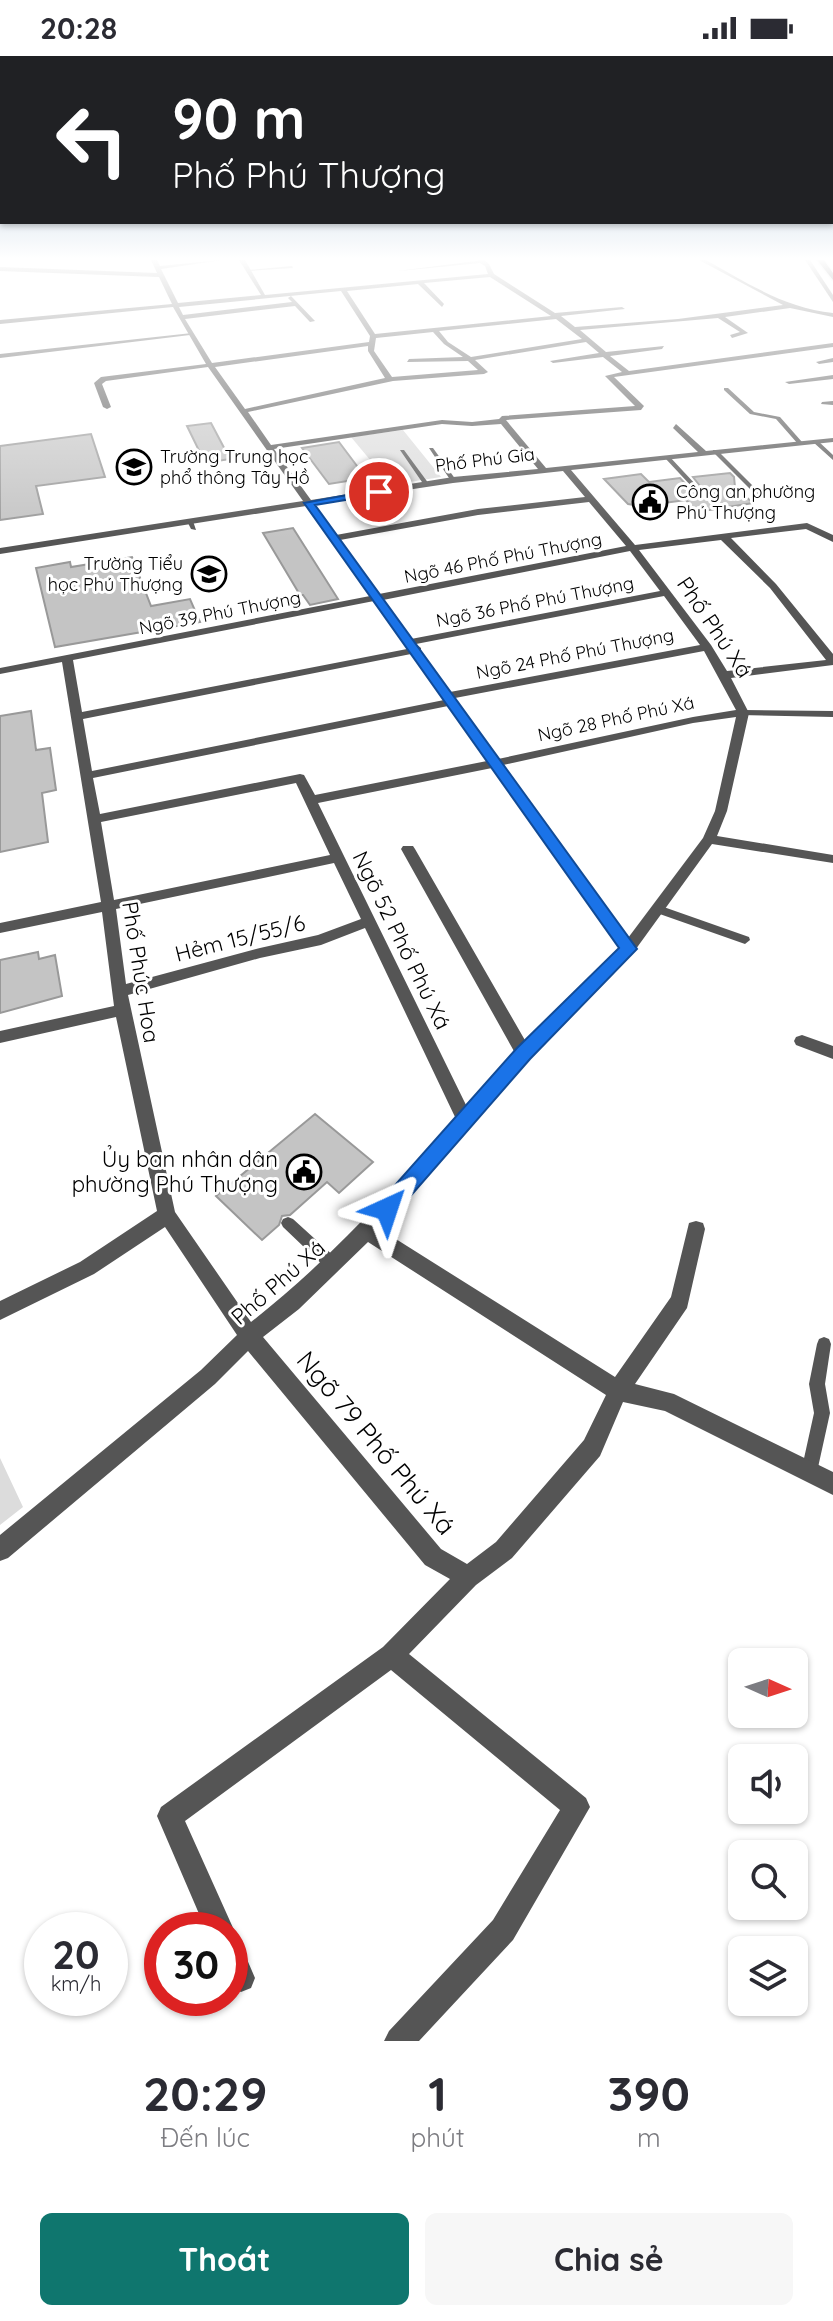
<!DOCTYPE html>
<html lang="vi">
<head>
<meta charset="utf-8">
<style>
  :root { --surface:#fff; --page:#f7f7f7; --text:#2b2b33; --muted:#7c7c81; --accent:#0f766e }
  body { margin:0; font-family:Quicksand,sans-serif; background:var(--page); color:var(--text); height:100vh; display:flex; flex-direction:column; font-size:30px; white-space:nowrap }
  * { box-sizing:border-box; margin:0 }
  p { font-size:26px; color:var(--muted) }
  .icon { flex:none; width:44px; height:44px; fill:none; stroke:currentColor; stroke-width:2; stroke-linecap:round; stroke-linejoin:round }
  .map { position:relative; height:1985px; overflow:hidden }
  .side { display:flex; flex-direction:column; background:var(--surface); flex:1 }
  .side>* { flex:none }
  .guide { position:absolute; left:0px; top:0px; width:834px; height:168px; box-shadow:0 2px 6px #0004; background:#202124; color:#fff; overflow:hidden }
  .needle { width:52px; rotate:93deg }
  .tools { position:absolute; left:728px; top:1592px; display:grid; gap:16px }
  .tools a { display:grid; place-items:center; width:80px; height:80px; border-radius:12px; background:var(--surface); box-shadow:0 2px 6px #0004; font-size:40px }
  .speed { position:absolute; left:24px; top:1856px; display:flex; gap:16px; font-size:40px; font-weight:700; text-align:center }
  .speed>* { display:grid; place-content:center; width:104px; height:104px; border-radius:50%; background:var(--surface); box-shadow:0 2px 6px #0004; line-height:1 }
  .speed small { font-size:20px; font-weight:400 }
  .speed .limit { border:12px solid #d22; background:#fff; color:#111 }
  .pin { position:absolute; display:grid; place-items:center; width:68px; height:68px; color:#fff; margin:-34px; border:4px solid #fff; border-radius:50%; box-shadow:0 2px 8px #0007 }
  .me { position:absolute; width:88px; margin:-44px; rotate:42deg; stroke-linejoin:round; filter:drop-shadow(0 0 6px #0008) }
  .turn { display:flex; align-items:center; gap:28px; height:168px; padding:0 40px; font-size:36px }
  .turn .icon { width:104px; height:104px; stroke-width:2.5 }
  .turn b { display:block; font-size:56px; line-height:68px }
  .eta { display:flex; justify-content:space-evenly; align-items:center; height:136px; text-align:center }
  .eta b { font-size:48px; font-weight:800; line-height:56px }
  .primary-button { display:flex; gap:16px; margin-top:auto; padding:16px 40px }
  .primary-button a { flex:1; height:92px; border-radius:12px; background:var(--accent); color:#fff; font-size:32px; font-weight:800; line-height:92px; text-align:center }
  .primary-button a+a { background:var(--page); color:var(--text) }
  .status { display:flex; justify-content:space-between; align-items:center; height:56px; padding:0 40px; background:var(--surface); direction:ltr }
  .status svg { height:22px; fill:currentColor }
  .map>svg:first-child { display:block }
  .green { fill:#dcdcdc }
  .building { fill:#c4c4c4; stroke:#999; stroke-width:2 }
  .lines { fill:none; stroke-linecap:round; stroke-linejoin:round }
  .primary-casing { stroke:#dbdbdb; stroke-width:3 }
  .service { fill:#555; fill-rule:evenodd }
  .minor { fill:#555; fill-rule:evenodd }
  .tertiary { fill:#555; fill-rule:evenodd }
  .primary { fill:#000; fill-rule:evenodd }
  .route { fill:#1a73e8; stroke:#114b97; stroke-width:2 }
  .labels { text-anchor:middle; stroke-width:6; stroke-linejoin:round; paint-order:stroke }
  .far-poi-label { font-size:18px; fill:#000; stroke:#fff; text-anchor:start }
  .far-street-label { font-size:18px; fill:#000; stroke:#fff }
  .street-label { font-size:22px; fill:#000; stroke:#fff }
  .poi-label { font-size:22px; fill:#000; stroke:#fff; text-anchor:end }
  .near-street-label { font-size:26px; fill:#000; stroke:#fff }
</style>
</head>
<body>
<div class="status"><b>20:28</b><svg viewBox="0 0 49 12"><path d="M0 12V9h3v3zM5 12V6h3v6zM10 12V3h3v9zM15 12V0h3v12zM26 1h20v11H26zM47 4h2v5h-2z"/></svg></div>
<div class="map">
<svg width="833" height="1985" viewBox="0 0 833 1985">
  <rect width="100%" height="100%" fill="#fff"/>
  <path class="green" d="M 403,374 L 441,421 L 391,429 L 351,381 Z
    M 0,1402 L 23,1451 L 0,1469 Z"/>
  <path class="building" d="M 211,367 L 230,403 L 205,407 L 187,370 Z
    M 91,378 L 105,421 L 36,430 L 43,458 L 0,464 L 0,390 Z
    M 339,386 L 366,422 L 329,428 L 302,392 Z
    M 730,417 L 734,421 L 735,431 L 753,447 L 697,456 L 686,444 L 641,450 L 628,448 L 604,423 L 641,418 L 649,426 L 680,422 L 691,434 L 697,435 L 700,430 L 693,421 Z
    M 293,472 L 338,543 L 310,549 L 303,539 L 300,539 L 263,477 Z
    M 132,501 L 151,550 L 190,543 L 200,566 L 55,591 L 36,512 L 70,506 L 71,511 Z
    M 31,655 L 36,694 L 50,692 L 56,734 L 42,737 L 48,786 L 0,796 L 0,660 Z
    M 38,896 L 39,903 L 55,899 L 62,940 L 0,957 L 0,904 Z
    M 315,1058 L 373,1106 L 339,1137 L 327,1126 L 290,1159 L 282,1160 L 279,1169 L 262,1184 L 216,1140 Z"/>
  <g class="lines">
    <g class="primary-casing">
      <path id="primary" d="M 817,204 L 824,204 L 833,217 L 833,224 Z"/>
    </g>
    <path class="service" d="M 292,210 L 293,212 L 247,215 L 249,214 Z
      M 192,277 L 190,279 L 0,302 L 0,298 Z
      M 724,332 L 728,332 L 754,356 L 780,361 L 802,386 L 802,388 L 798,388 L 776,363 L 750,358 L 724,334 Z
      M 813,384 L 817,384 L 833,399 L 833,404 L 813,386 Z
      M 429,392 L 433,392 L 456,424 L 455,425 L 451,425 Z
      M 400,394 L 404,394 L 429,428 L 428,429 L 424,429 Z
      M 713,394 L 717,394 L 759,436 L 759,438 L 755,438 L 713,396 Z
      M 665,400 L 669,400 L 697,430 L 697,432 L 693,432 L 665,402 Z
      M 190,463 L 193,465 L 196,474 L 191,473 L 187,465 Z
      M 743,654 L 833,655 L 833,661 L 740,659 L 740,655 Z
      M 658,849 L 749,881 L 750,884 L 745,888 L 654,856 L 653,853 Z
      M 288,1161 L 293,1163 L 337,1203 L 339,1208 L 337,1213 L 332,1215 L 327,1213 L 283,1171 L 281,1167 L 283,1163 Z
      M 824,1281 L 829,1283 L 831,1288 L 825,1328 L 830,1357 L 817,1416 L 815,1422 L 809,1424 L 803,1422 L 801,1416 L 814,1357 L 809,1328 L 817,1288 L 819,1283 Z"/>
    <path class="minor" d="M 151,204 L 157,204 L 160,210 L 222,204 L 161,213 L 178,247 L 261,239 L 239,204 L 245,204 L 265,239 L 488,218 L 485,210 L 480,207 L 398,215 L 484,204 L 489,208 L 494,218 L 555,257 L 622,251 L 625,253 L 561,260 L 575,271 L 678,263 L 783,249 L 699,204 L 706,204 C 747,227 785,252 833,257 L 833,261 L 790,252 L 725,261 L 748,277 L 732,282 L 730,279 L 740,276 L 718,262 L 580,274 L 606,296 L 664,290 L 662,293 L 610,300 L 629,315 L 833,287 L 833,291 L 614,321 L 644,350 L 641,354 L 506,364 L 546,412 L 698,396 L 673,372 L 676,368 L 706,395 L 833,382 L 833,386 L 571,414 L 635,489 L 807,467 L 833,479 L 833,486 L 806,473 L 731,482 L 776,528 L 833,598 L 833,609 L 731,622 L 749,657 L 727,755 L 717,780 L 833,799 L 833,807 L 712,788 L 633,897 L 530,1002 L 380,1173 L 615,1321 L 671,1241 L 689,1167 L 696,1165 L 703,1167 L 705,1173 L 687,1252 L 635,1328 L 674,1338 L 833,1416 L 833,1439 L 665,1355 L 623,1346 L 600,1400 L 512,1502 L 476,1529 L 409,1598 L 586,1742 L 590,1751 L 513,1884 L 419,1985 L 384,1985 L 389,1975 L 493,1864 L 560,1754 L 391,1614 L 185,1765 L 234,1874 L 230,1883 L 240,1887 L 255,1922 L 251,1932 L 241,1936 L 230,1930 L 230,1874 L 206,1874 L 157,1760 L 161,1751 L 383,1591 L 450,1523 L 425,1509 L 248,1295 L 215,1328 L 8,1502 L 0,1505 L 0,1479 L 201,1314 L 237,1279 L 165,1171 L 94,1218 L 0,1264 L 0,1245 L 80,1206 L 157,1155 L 116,961 L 0,987 L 0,975 L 114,950 L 102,856 L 0,877 L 0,867 L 101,846 L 62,606 L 0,618 L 0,612 L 370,540 L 306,450 L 0,498 L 0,492 L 303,445 L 208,311 L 106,325 L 102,328 L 111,351 L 107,353 L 103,351 L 94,327 L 101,321 L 206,308 L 173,251 L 0,268 L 0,264 L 172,248 L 159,221 L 0,215 L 0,211 L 157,217 ZM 490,221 L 551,260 L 375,278 L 347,235 L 418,228 L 442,251 L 444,248 L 424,227 ZM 341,235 L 370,280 L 369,286 L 212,307 L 185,263 L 295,250 L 310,266 L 315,265 L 291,240 L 288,242 L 292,246 L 183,259 L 179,251 ZM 556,263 L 582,283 L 471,301 L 448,286 L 439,275 ZM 433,276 L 444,288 L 463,301 L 409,303 L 407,306 L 468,305 L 478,314 L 392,321 L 374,295 L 376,282 ZM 586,286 L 599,297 L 550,305 L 553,307 L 603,301 L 622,316 L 605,320 L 635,350 L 502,360 L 499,363 L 472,366 L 442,364 L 271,389 L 248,356 L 393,325 L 484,318 L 488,316 L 475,304 ZM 368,290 L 368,295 L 385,322 L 245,353 L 215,311 ZM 442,368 L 472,370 L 501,368 L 538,413 L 453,421 L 311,444 L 274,393 ZM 563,415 L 585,441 L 478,453 L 336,479 L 314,448 L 453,427 ZM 589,446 L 626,490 L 379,538 L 340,484 L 478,459 ZM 721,484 L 770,532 L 826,604 L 727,615 L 711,589 L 639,494 ZM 630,495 L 660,535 L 411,583 L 383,544 ZM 664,540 L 700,589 L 450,636 L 421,596 L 421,592 L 416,588 ZM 374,545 L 407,593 L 82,656 L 73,604 ZM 704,595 L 736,654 L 693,661 L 498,703 L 455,642 ZM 411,598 L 444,644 L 92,715 L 83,663 ZM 448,650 L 487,705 L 315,739 L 304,719 L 300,718 L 100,758 L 93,722 ZM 736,661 L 715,755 L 703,782 L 628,882 L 503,709 L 693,667 ZM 492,712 L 620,892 L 526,986 L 415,793 L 413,790 L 403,790 L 401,793 L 515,997 L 467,1051 L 318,747 ZM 296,727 L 330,799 L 114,844 L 101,766 ZM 334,807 L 361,863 L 318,879 L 260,892 L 126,928 L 116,853 ZM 365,872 L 456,1063 C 391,1135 328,1206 251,1266 L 175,1156 L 128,939 L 260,902 L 321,889 ZM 368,1186 L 606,1339 L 584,1384 L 496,1486 L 467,1508 L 441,1493 L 263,1281 L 299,1253 Z
      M 833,302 L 833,306 L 819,308 L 816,306 Z
      M 833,319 L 833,323 L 789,328 L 785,326 Z
      M 833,345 L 833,349 L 821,348 L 822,346 Z
      M 802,979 L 833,990 L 833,1003 L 796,989 L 794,985 L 796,981 Z"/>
    <path class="tertiary" d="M 805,204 L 810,204 L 833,239 L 833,246 Z"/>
    <use href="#primary" class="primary"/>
  </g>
  <linearGradient id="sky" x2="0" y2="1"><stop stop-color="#8cadcc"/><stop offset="0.42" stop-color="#fff"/><stop offset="1" stop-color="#fff" stop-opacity="0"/></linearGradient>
  <rect width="833" height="482" fill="url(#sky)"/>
  <path class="route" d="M 379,433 L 382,438 L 315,449 L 637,893 L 530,1003 L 394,1159 L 387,1162 L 380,1159 L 377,1153 L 380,1146 L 517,992 L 619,892 L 304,447 Z"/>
  <defs>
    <g id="school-ring" transform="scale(1.8)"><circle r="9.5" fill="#fff" stroke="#000" stroke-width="1.5"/><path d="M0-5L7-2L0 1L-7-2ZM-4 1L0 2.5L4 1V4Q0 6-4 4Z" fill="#000"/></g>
    <g id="civic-ring" transform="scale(1.8)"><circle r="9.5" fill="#fff" stroke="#000" stroke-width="1.5"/><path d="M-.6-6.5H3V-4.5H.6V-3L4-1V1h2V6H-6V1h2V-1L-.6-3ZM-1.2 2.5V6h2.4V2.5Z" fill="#000"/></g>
  </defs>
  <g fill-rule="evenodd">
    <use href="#school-ring" x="134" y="411"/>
    <use href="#civic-ring" x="650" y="446"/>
    <use href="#school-ring" x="209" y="518"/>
    <use href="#civic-ring" x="304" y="1116"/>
  </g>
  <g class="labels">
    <g class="far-poi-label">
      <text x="160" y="407">Trường Trung học<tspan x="160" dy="21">phổ thông Tây Hồ</tspan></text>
      <text x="676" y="442">Công an phường<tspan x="676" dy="21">Phú Thượng</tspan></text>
      <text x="183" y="514" text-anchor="end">Trường Tiểu<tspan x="183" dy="21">học Phú Thượng</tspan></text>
    </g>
    <g class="far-street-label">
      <text transform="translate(485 404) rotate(-7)" y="6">Phố Phú Gia</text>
      <text transform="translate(503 502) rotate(-11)" y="6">Ngõ 46 Phố Phú Thượng</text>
      <text transform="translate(535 546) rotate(-11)" y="6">Ngõ 36 Phố Phú Thượng</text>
      <text transform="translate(220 557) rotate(-11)" y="6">Ngõ 39 Phú Thượng</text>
      <text transform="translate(575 598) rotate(-11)" y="6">Ngõ 24 Phố Phú Thượng</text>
      <text transform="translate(616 663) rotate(-12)" y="6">Ngõ 28 Phố Phú Xá</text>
    </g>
    <g class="street-label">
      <text transform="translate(715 571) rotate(56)" y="8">Phố Phú Xá</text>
      <text transform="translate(240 882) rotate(-14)" y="8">Hẻm 15/55/6</text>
      <text transform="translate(402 884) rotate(64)" y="8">Ngõ 52 Phố Phú Xá</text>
      <text transform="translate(141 916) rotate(81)" y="8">Phố Phúc Hoa</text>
      <text transform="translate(278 1226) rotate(-41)" y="8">Phố Phú Xá</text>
    </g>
    <g class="poi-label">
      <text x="278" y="1111">Ủy ban nhân dân<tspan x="278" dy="25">phường Phú Thượng</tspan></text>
    </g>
    <g class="near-street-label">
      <text transform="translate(376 1387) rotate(50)" y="9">Ngõ 79 Phố Phú Xá</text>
    </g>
  </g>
</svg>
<div class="tools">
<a><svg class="needle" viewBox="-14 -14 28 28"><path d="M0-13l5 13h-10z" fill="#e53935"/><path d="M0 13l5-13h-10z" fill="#7c7c81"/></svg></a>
<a><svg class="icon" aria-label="sound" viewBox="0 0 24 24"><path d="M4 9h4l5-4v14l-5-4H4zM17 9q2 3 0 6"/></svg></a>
<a><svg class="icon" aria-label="search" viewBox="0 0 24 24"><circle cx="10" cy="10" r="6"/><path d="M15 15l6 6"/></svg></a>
<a><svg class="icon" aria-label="layers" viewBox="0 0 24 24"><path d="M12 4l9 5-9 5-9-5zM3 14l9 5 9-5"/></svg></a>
</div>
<div class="speed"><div>20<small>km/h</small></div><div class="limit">30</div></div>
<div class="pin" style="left:379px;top:436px;background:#d93025"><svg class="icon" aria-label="arrive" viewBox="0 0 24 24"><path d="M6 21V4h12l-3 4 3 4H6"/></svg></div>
<svg class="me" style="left:387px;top:1153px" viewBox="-20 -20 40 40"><path d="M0-17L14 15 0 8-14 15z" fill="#1a73e8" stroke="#fff" stroke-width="4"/></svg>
<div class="guide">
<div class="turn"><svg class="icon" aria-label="left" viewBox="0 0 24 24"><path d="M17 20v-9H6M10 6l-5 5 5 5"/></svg><div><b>90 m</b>Phố Phú Thượng</div></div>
</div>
</div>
<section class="side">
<div class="eta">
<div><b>20:29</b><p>Đến lúc</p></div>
<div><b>1</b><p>phút</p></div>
<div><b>390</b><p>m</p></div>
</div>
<div class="primary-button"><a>Thoát</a><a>Chia sẻ</a></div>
</section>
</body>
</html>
